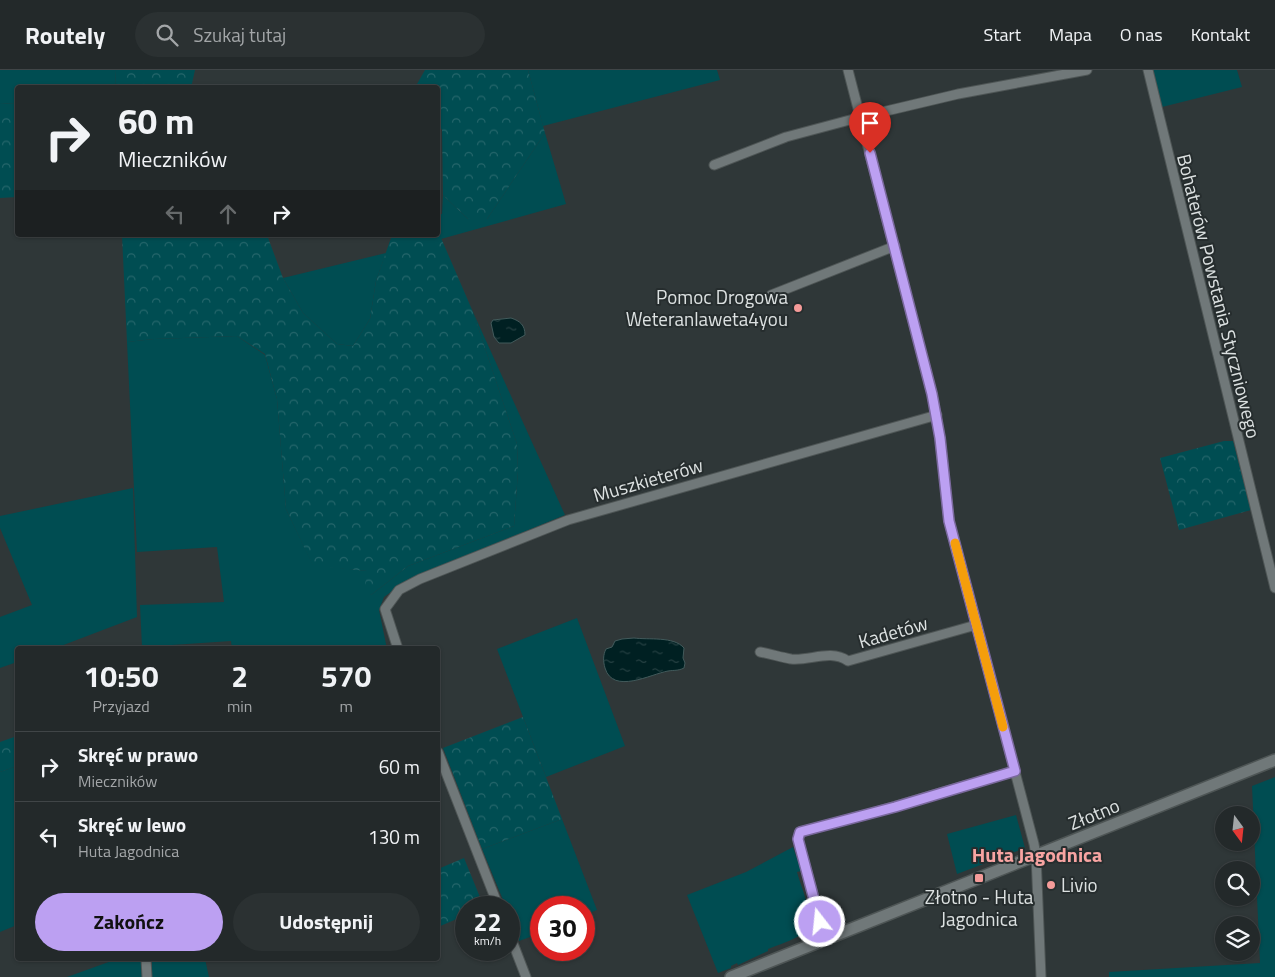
<!DOCTYPE html>
<html lang="pl">
<head>
<meta charset="utf-8">
<style>
  :root { --surface:#23292a; --page:#2b3132; --text:#f1f3f6; --muted:#a3a6a8; --line:#404547; --accent:#bca0f2 }
  body { margin:0; font-family:"Titillium Web",sans-serif; background:var(--page); color:var(--text); height:100vh; display:flex; flex-direction:column; font-size:19px; white-space:nowrap }
  * { box-sizing:border-box; margin:0 }
  p { font-size:16px; color:var(--muted) }
  .icon { flex:none; width:28px; height:28px; fill:none; stroke:currentColor; stroke-width:2; stroke-linecap:round; stroke-linejoin:round }
  .map { position:relative; flex:1; overflow:hidden }
  .drawer { position:absolute; left:15px; top:576px; width:425px; height:315px; display:flex; flex-direction:column; background:var(--surface); border-radius:5px; box-shadow:0 1px 4px #0004,0 0 0 1px var(--line) }
  .drawer>* { flex:none }
  .guide { position:absolute; left:15px; top:15px; width:425px; height:152px; border-radius:5px; box-shadow:0 1px 4px #0004,0 0 0 1px var(--line); background:#23292a; color:var(--text); overflow:hidden }
  .needle { width:32px; rotate:165deg }
  .buttons { position:absolute; left:1215px; top:736px; display:grid; gap:10px }
  .buttons a { display:grid; place-items:center; width:45px; height:45px; border-radius:50%; background:var(--surface); box-shadow:0 1px 4px #0004,0 0 0 1px var(--line); font-size:25px }
  .speed { position:absolute; left:455px; top:826px; display:flex; gap:10px; font-size:25px; font-weight:700; text-align:center }
  .speed>* { display:grid; place-content:center; width:65px; height:65px; border-radius:50%; background:var(--surface); box-shadow:0 1px 4px #0004,0 0 0 1px var(--line); line-height:1 }
  .speed small { font-size:12px; font-weight:400 }
  .speed .limit { border:8px solid #d22; background:#fff; color:#111 }
  .pin { position:absolute; display:grid; place-items:center; width:42px; height:42px; color:#fff; margin:-51px -21px; border-radius:50% 50% 50% 0; rotate:-45deg; box-shadow:0 0 5px #0007 }
  .pin .icon { rotate:45deg }
  .me { position:absolute; width:55px; margin:-28px; rotate:344deg; stroke-linejoin:round; filter:drop-shadow(0 0 4px #0008) }
  .turn { display:flex; align-items:center; gap:18px; height:105px; padding:0 20px; font-size:22px }
  .turn .icon { width:65px; height:65px; stroke-width:2.5 }
  .turn b { display:block; font-size:35px; line-height:42px }
  .lanes { display:flex; align-items:center; height:48px; padding:0 20px; background:#0003; justify-content:center; gap:25px; direction:ltr }
  .lanes .off { opacity:.35 }
  .eta { display:flex; justify-content:space-evenly; align-items:center; height:85px; text-align:center }
  .eta b { font-size:30px; font-weight:700; line-height:35px }
  .primary-button { display:flex; gap:10px; margin-top:auto; padding:10px 20px }
  .primary-button a { flex:1; height:58px; border-radius:30px; background:var(--accent); color:#111; font-size:20px; font-weight:700; line-height:58px; text-align:center }
  .primary-button a+a { background:var(--page); color:var(--text) }
  ul { padding:0; list-style:none }
  li { display:flex; align-items:center; gap:15px; height:70px; padding:0 20px; border-top:1px solid var(--line) }
  li div { flex:1 }
  li b { display:block; font-size:19px }
  li em { font-style:normal }
  header { display:flex; align-items:center; gap:30px; box-sizing:border-box; height:70px; padding:0 25px; background:var(--surface); border-bottom:1px solid var(--line) }
  header strong { font-size:24px }
  nav { display:flex; gap:28px; margin-inline-start:auto; font-size:18px }
  .search { width:350px; height:45px; background:var(--page); display:flex; align-items:center; gap:12px; box-sizing:border-box; padding:0 18px; border-radius:28px; color:var(--muted); font-size:19px }
  .map>svg:first-child { display:block }
  .green { fill:#004d52 }
  .forest { fill:url(#forest-crowns) }
  .water { fill:url(#water-ripples); stroke:#425a5b }
  .lines { fill:none; stroke-linecap:round; stroke-linejoin:round }
  .minor-casing { stroke:#4e5555; stroke-width:11 }
  .tertiary-casing { stroke:#4e5555; stroke-width:14 }
  .minor { stroke:#707879; stroke-width:9 }
  .tertiary { stroke:#707879; stroke-width:11 }
  .route-casing { stroke:#7a689d; stroke-width:12 }
  .route { stroke:#bca0f2; stroke-width:9 }
  .slow { stroke:#f59e0b; stroke-width:9 }
  .poi-dot { fill:#f59b99; stroke:#262d2e; stroke-width:2 }
  .labels { text-anchor:middle; stroke-width:4; stroke-linejoin:round; paint-order:stroke }
  .street-label { font-size:19px; fill:#dce1e1; stroke:#262d2e }
  .poi-label { font-size:19px; fill:#dce1e1; stroke:#262d2e; text-anchor:end }
  .neighbourhood-label { font-size:20px; font-weight:bold; fill:#f8a4a2; stroke:#262d2e }
</style>
</head>
<body>
<header>
<strong>Routely</strong>
<div class="search"><svg class="icon" aria-label="search" viewBox="0 0 24 24"><circle cx="10" cy="10" r="6"/><path d="M15 15l6 6"/></svg>Szukaj tutaj</div>
<nav><a>Start</a><a>Mapa</a><a>O nas</a><a>Kontakt</a></nav>
</header>
<div class="map">
<svg width="1275" height="907" viewBox="0 0 1275 907">
  <defs>
    <pattern id="forest-crowns" width="20" height="18" patternUnits="userSpaceOnUse" patternTransform="scale(1.25)"><rect width="20" height="18" fill="#004d52"/><path d="M2 6a3 3 0 1 1 6 0M12 15a3 3 0 1 1 6 0" fill="none" stroke="#25666b"/></pattern>
    <pattern id="water-ripples" width="26" height="14" patternUnits="userSpaceOnUse" patternTransform="scale(1.25)"><rect width="26" height="14" fill="#002022"/><path d="M2 4q2-2 4 0t4 0M15 11q2-2 4 0t4 0" fill="none" stroke="#254042"/></pattern>
  </defs>
  <rect width="100%" height="100%" fill="#2f3738"/>
  <path class="green" d="M 0,0 L 115,0 L 116,17 L 18,18 L 17,33 L 0,34 Z
    M 528,0 L 717,0 L 720,10 L 543,56 Z
    M 1153,0 L 1237,0 L 1242,17 L 1162,37 Z
    M 545,63 L 566,134 L 441,169 L 438,161 L 438,145 L 442,144 L 443,125 L 468,149 L 487,149 Z
    M 386,183 L 376,211 L 370,249 L 353,276 L 337,274 L 303,243 L 283,208 Z
    M 473,242 L 565,445 L 409,509 L 384,527 L 379,540 L 387,579 L 232,579 L 231,571 L 142,577 L 140,535 L 224,532 L 217,477 L 137,482 L 127,272 L 154,269 L 237,266 L 265,285 L 277,329 L 286,439 L 313,495 L 367,501 L 371,525 L 408,496 L 514,456 L 518,401 L 517,374 Z
    M 133,418 L 137,547 L 53,579 L 18,579 L 17,592 L 0,598 L 0,547 L 32,535 L 0,458 L 0,446 Z
    M 577,548 L 625,676 L 546,707 L 497,579 Z
    M 17,696 L 17,855 L 0,862 L 0,702 Z
    M 1275,707 L 1275,907 L 1109,907 L 1109,902 L 1260,893 L 1252,716 Z
    M 1016,745 L 1025,778 L 957,804 L 947,764 Z
    M 562,749 L 597,840 L 584,845 L 584,838 L 541,838 L 541,863 L 519,871 L 509,845 L 509,838 L 506,837 L 482,779 Z
    M 793,777 L 801,801 L 797,802 C 802,821 820,855 797,867 C 788,872 777,875 768,879 L 768,881 L 738,895 L 737,893 L 731,896 L 731,898 L 718,903 L 687,825 L 746,802 Z
    M 117,889 L 145,889 L 145,907 L 67,907 Z
    M 152,889 L 205,889 L 209,907 L 152,907 Z"/>
  <path class="forest" d="M 115,0 L 195,0 L 191,18 L 116,17 Z
    M 425,0 L 528,0 L 545,63 L 487,149 L 468,149 L 443,125 L 442,60 L 438,53 L 438,18 L 418,17 L 417,14 Z
    M 17,33 L 17,127 L 0,128 L 0,34 Z
    M 438,161 L 473,242 L 517,374 L 518,401 L 514,456 L 408,496 L 371,525 L 365,515 L 367,501 L 313,496 L 286,439 L 277,329 L 265,284 L 237,266 L 154,269 L 127,272 L 122,165 L 267,165 L 283,208 L 303,243 L 337,274 L 353,276 L 370,249 L 376,211 L 392,165 L 438,165 Z
    M 1224,371 L 1233,371 L 1251,440 L 1179,460 L 1160,388 Z
    M 523,647 L 562,749 L 482,779 L 443,678 Z
    M 17,666 L 17,696 L 0,702 L 0,672 Z
    M 464,788 L 484,837 L 466,838 L 466,845 L 438,857 L 438,799 Z"/>
  <path class="water" d="M 511,248 C 520,251 525,255 525,265 L 511,273 L 499,273 L 494,267 L 491,253 L 493,250 Z
    M 634,568 C 648,570 674,566 684,578 L 683,588 L 685,593 L 684,598 C 678,601 674,600 668,601 C 651,604 613,625 605,598 C 603,591 603,585 606,579 L 612,577 L 615,571 L 622,569 Z"/>
  <g class="lines">
    <g class="minor-casing">
      <path id="minor" d="M 848,0 L 932,324 L 940,368 L 949,451 L 1034,774 L 1036,785 L 1041,907
        M 1148,0 L 1275,518
        M 714,95 L 786,67 L 861,47 L 958,24 L 1087,0
        M 771,225 L 895,176
        M 398,579 L 385,539 L 399,520 L 420,509 L 568,450 L 937,345
        M 760,582 C 770,584 781,587 791,589 C 811,591 830,579 848,591 L 976,555
        M 438,682 L 499,838
        M 509,863 L 526,907
        M 825,869 L 798,769 L 800,762 L 872,743 L 1015,701
        M 146,889 L 147,907"/>
    </g>
    <g class="tertiary-casing">
      <path id="tertiary" d="M 731,907 L 1275,690"/>
    </g>
    <use href="#minor" class="minor"/>
    <use href="#tertiary" class="tertiary"/>
  </g>
  <g class="lines">
    <g class="route-casing">
      <path id="route" d="M 820,852 L 798,769 L 800,762 L 895,737 L 1015,701 L 949,451 L 940,368 L 932,324 L 870,83"/>
    </g>
    <use href="#route" class="route"/>
    <path class="slow" d="M 955,473 L 1003,657"/>
  </g>
  <g class="poi-dot">
    <circle cx="798" cy="238" r="5"/>
    <rect x="974" y="803" width="10" height="10" rx="2.5"/>
    <circle cx="1051" cy="815" r="5"/>
  </g>
  <g class="labels">
    <g class="street-label">
      <text transform="translate(1219 226) rotate(76)" y="7">Bohaterów Powstania Styczniowego</text>
      <text transform="translate(648 410) rotate(-16)" y="7">Muszkieterów</text>
      <text transform="translate(893 562) rotate(-16)" y="7">Kadetów</text>
      <text transform="translate(1094 744) rotate(-22)" y="7">Złotno</text>
    </g>
    <g class="poi-label">
      <text x="788" y="234">Pomoc Drogowa<tspan x="788" dy="22">Weteranlaweta4you</tspan></text>
      <text x="1061" y="822" text-anchor="start">Livio</text>
      <text x="979" y="834" text-anchor="middle">Złotno - Huta<tspan x="979" dy="22">Jagodnica</tspan></text>
    </g>
    <g class="neighbourhood-label">
      <text x="1037" y="792">Huta Jagodnica</text>
    </g>
  </g>
</svg>
<div class="buttons">
<a><svg class="needle" viewBox="-14 -14 28 28"><path d="M0-13l5 13h-10z" fill="#e53935"/><path d="M0 13l5-13h-10z" fill="#a3a6a8"/></svg></a>
<a><svg class="icon" aria-label="search" viewBox="0 0 24 24"><circle cx="10" cy="10" r="6"/><path d="M15 15l6 6"/></svg></a>
<a><svg class="icon" aria-label="layers" viewBox="0 0 24 24"><path d="M12 4l9 5-9 5-9-5zM3 14l9 5 9-5"/></svg></a>
</div>
<div class="speed"><div>22<small>km/h</small></div><div class="limit">30</div></div>
<div class="pin" style="left:870px;top:83px;background:#d93025"><svg class="icon" aria-label="arrive" viewBox="0 0 24 24"><path d="M6 21V4h12l-3 4 3 4H6"/></svg></div>
<svg class="me" style="left:820px;top:852px" viewBox="-20 -20 40 40"><circle r="17" fill="#bca0f2" stroke="#fff" stroke-width="3"/><path d="M0-11L8 9 0 5-8 9z" fill="#fff"/></svg>
<div class="guide">
<div class="turn"><svg class="icon" aria-label="right" viewBox="0 0 24 24"><path d="M7 20v-9h11M14 6l5 5-5 5"/></svg><div><b>60 m</b>Mieczników</div></div>
<div class="lanes"><svg class="icon off" aria-label="left" viewBox="0 0 24 24"><path d="M17 20v-9H6M10 6l-5 5 5 5"/></svg><svg class="icon off" aria-label="ahead" viewBox="0 0 24 24"><path d="M12 20V5M6 11l6-6 6 6"/></svg><svg class="icon" aria-label="right" viewBox="0 0 24 24"><path d="M7 20v-9h11M14 6l5 5-5 5"/></svg></div>
</div>
<section class="drawer">
<div class="eta">
<div><b>10:50</b><p>Przyjazd</p></div>
<div><b>2</b><p>min</p></div>
<div><b>570</b><p>m</p></div>
</div>
<ul>
<li><svg class="icon" aria-label="right" viewBox="0 0 24 24"><path d="M7 20v-9h11M14 6l5 5-5 5"/></svg><div><b>Skręć w prawo</b><p>Mieczników</p></div><em>60 m</em></li>
<li><svg class="icon" aria-label="left" viewBox="0 0 24 24"><path d="M17 20v-9H6M10 6l-5 5 5 5"/></svg><div><b>Skręć w lewo</b><p>Huta Jagodnica</p></div><em>130 m</em></li>
</ul>
<div class="primary-button"><a>Zakończ</a><a>Udostępnij</a></div>
</section>
</div>
</body>
</html>
